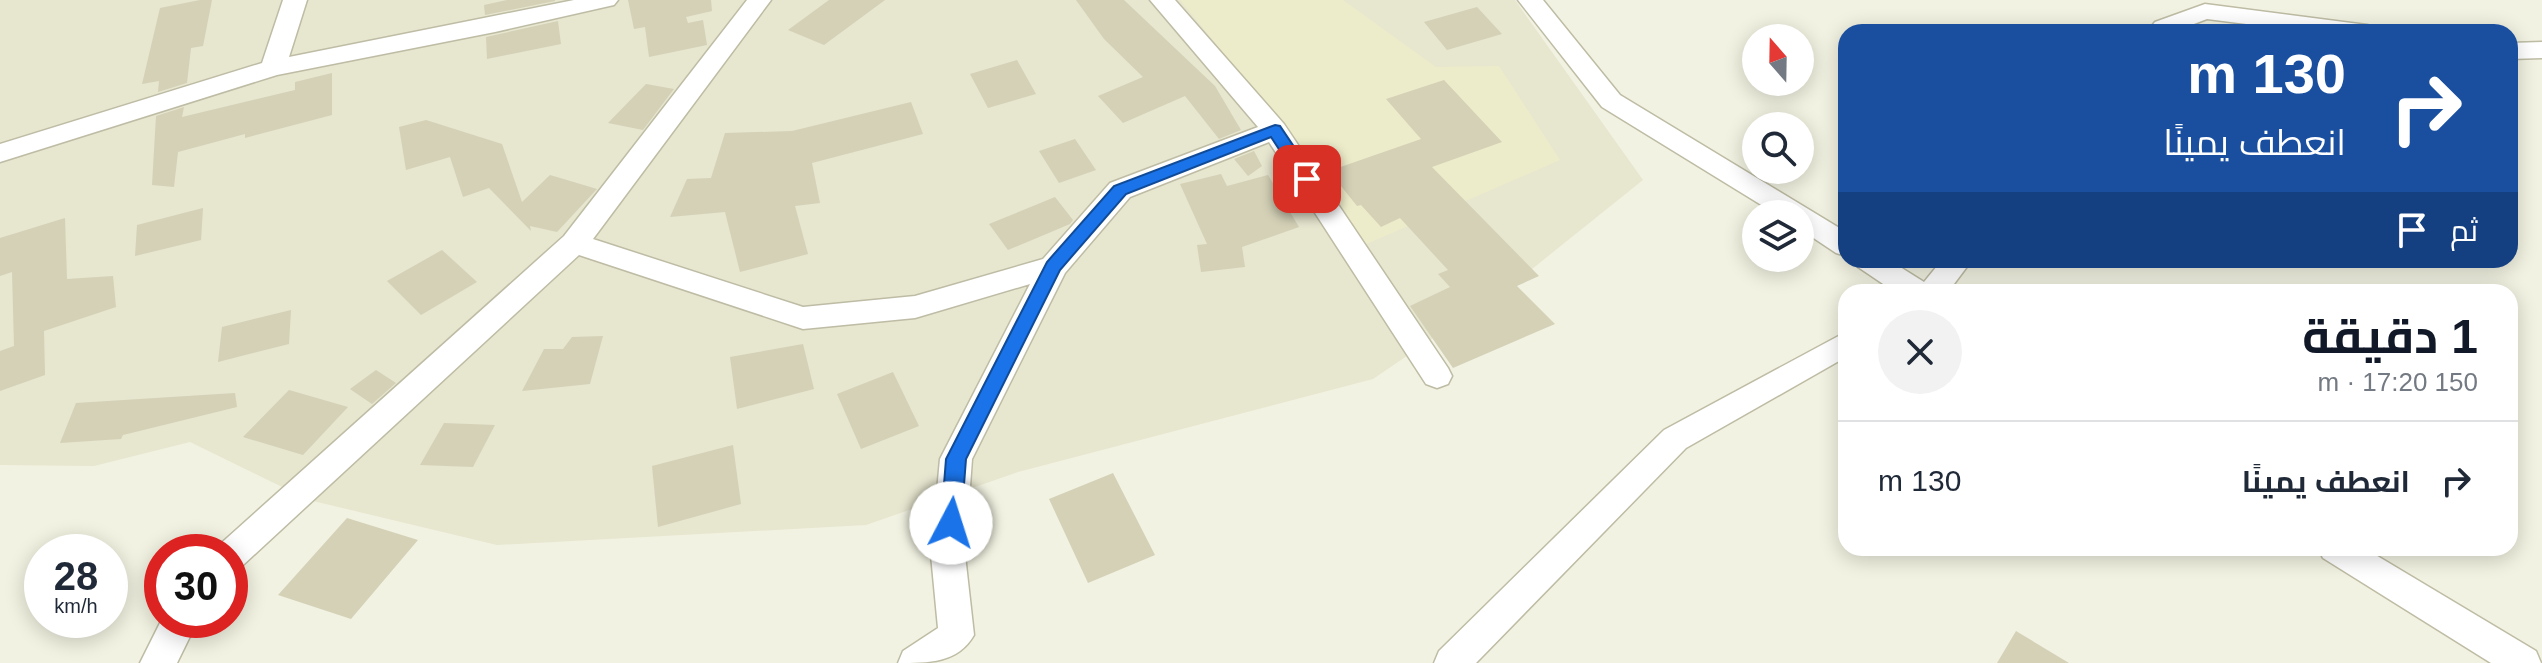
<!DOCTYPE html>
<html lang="ar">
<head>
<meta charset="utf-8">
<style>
  :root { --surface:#fff; --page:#f2f2f3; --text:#1f2937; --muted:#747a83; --line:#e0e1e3; --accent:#111827 }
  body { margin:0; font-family:Arial,Cairo,sans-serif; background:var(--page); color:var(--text); direction:rtl; height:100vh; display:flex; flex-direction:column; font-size:30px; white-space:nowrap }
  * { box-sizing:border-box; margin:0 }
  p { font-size:26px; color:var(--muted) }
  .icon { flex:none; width:44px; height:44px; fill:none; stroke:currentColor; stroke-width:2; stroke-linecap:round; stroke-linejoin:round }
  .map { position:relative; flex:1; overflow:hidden; direction:ltr }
  .panel { position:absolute; left:1838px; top:284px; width:680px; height:272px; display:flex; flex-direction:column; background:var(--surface); border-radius:24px; box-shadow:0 4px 20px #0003; direction:rtl }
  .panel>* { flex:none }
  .banner { position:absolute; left:1838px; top:24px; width:680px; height:244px; border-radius:24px; box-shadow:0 4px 20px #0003; direction:rtl; background:#1a4fa0; color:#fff; overflow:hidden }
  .needle { width:52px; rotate:340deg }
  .controls { position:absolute; left:1742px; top:24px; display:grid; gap:16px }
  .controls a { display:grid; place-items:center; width:72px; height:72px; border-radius:50%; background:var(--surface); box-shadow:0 4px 20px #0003; font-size:40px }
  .speed { position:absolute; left:24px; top:534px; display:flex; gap:16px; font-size:40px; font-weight:700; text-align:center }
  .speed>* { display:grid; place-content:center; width:104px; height:104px; border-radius:50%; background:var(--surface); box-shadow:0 4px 20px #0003; line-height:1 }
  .speed small { font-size:20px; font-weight:400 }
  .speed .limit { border:12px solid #d22; background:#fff; color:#111 }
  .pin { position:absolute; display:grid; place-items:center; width:68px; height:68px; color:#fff; margin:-34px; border-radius:16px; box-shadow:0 4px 12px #0006 }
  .me { position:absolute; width:88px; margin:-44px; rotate:5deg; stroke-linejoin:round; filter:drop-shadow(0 0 6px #0008) }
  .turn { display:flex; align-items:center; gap:28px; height:168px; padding:0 40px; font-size:36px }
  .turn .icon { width:104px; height:104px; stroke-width:2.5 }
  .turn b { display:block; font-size:56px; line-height:68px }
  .then { display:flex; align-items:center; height:76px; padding:0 40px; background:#0003; gap:16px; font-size:30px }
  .round { display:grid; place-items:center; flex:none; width:84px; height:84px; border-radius:42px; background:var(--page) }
  .overview { display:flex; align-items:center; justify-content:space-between; height:136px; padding:0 40px }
  h1 { font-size:48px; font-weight:700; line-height:60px; color:var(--accent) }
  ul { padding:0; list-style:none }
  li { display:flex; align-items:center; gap:24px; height:120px; padding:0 40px; border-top:2px solid var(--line) }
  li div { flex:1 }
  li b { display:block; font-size:30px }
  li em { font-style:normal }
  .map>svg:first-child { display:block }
  .residential { fill:#e7e6cf }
  .education { fill:#edecca }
  .building { fill:#d4d1b7 }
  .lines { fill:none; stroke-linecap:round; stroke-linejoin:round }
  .street-casing { stroke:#bebca4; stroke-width:3 }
  .street { fill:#fff; fill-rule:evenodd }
  .route { fill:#1a73e8; stroke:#114b97; stroke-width:2 }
</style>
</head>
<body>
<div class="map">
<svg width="2542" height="663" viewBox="0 0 2542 663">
  <rect width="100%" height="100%" fill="#f2f2e2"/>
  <path class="residential" d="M 0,0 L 1515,0 L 1643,180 L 1517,281 L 1373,379 L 1018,472 L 866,525 L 497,545 L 309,500 L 190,442 L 94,466 L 0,465 Z"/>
  <path class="education" d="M 1180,0 L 1343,0 L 1436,67 L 1499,66 L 1560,160 L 1362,246 L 1293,138 Z"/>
  <path class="building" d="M 200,0 L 212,0 L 203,46 L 191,48 L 187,83 L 158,92 L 159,81 L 142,84 L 160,8 Z
    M 507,0 L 555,0 L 555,1 L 485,15 L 484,5 Z
    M 628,0 L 711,0 L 712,11 L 686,17 L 688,23 L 703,20 L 707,45 L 649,57 L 645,27 L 634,29 Z
    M 829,0 L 885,0 L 824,45 L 788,30 Z
    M 1076,0 L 1124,0 L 1215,86 L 1241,130 L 1219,139 L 1185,96 L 1123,123 L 1098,96 L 1143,77 L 1104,39 Z
    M 1477,7 L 1502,34 L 1447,50 L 1424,22 Z
    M 558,21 L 561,44 L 487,59 L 486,37 Z
    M 1017,60 L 1036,94 L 988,108 L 970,74 Z
    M 332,73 L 332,115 L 245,138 L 245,134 L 178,152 L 174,187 L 152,185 L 156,116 L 184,107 L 182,117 L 295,90 L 295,82 Z
    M 1444,80 L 1502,142 L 1432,167 L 1539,276 L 1517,286 L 1555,324 L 1453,368 L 1410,306 L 1450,287 L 1438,274 L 1448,270 L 1400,218 L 1381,227 L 1361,205 L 1357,206 L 1329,171 L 1421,139 L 1386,99 Z
    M 646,84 L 674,89 L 643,130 L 608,123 Z
    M 911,102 L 923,134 L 812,163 L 820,203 L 795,206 L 808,254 L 740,272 L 725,212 L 670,217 L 687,179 L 711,178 L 725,133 L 792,131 Z
    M 426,120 L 502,144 L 522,202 L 550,175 L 597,189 L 557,232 L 530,226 L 531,231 L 489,188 L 463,197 L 450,157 L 406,170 L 399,127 Z
    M 1075,139 L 1096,170 L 1059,183 L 1039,151 Z
    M 1254,151 L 1262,166 L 1248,176 L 1234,159 Z
    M 1221,174 L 1227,186 L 1268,175 L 1299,227 L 1242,247 L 1245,267 L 1201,272 L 1197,245 L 1207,244 L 1180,184 Z
    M 1055,197 L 1073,220 L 1070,224 L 1008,250 L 989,224 Z
    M 203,208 L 201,240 L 135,256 L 137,225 Z
    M 65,218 L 67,279 L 113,276 L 116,307 L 44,331 L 45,375 L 0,391 L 0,351 L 14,346 L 12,272 L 0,276 L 0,238 Z
    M 442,250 L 477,282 L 421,315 L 387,281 Z
    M 291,310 L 289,344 L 218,362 L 222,327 Z
    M 603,336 L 590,384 L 522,391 L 544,349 L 563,349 L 572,337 Z
    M 803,344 L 814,389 L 737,409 L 730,357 Z
    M 376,370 L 396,383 L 372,404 L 350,389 Z
    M 893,372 L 919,426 L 861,449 L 837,394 Z
    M 289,390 L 348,407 L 303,455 L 243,437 Z
    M 235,393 L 237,407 L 123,435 L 121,439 L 60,443 L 76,403 Z
    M 444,423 L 495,425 L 473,467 L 420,465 Z
    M 733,445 L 741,504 L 658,527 L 652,466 Z
    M 1113,473 L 1155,555 L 1088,583 L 1049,499 Z
    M 347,518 L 418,540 L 351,619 L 278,595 Z
    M 2016,631 L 2069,663 L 1997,663 Z"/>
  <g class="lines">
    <g class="street-casing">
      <path id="street" d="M 283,0 L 307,0 L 289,57 L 574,0 L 618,0 L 614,5 L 495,32 L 277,75 L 0,162 L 0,144 L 262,63 Z
        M 747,0 L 771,0 L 593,239 L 803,307 L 915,296 L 1043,259 L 1110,183 L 1258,127 L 1150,0 L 1175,0 L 1284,124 L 1448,368 L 1452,376 L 1448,384 L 1437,388 L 1426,384 L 1269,142 L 1130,197 L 1065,273 L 972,459 L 965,555 L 974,635 C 958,663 929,663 898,663 L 903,651 L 938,628 L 931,555 L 940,459 L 1030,284 L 915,318 L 803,329 L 579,255 L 242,566 L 230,571 L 230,552 L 215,552 L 218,546 L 564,236 Z
        M 1518,0 L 1543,0 L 1620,95 L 1846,232 L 1846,256 L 1836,253 L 1800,229 L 1800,214 L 1776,214 L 1602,107 Z
        M 2205,4 L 2367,25 L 2376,27 L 2379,32 L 2310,32 L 2207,19 L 2173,32 L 2147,32 L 2155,22 Z
        M 2542,42 L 2542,58 L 2510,59 L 2510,43 Z
        M 1854,260 L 1889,260 L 1924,282 L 1942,260 L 1972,260 L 1948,292 L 1895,292 L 1858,267 Z
        M 1846,332 L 1846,357 L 1686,448 L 1476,663 L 1434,663 L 1439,651 L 1664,430 Z
        M 2318,548 L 2364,548 L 2536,651 L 2541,663 L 2491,663 L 2323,558 Z
        M 162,619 L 198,620 L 177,663 L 140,663 Z"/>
    </g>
    <use href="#street" class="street"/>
  </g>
  <path class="route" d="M 1275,125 L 1280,126 L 1313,175 L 1315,179 L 1313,183 L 1301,183 L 1271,137 L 1126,194 L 1060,270 L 966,459 L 961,523 L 958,529 L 951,531 L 944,529 L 941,523 L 946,459 L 1047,262 L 1114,186 Z"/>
</svg>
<div class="controls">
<a><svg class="needle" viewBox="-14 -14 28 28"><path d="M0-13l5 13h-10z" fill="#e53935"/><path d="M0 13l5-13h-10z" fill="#747a83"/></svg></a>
<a><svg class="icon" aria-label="search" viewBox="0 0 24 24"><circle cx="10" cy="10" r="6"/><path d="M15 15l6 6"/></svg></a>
<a><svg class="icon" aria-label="layers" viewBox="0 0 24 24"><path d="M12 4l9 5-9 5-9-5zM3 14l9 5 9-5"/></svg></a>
</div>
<div class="speed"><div>28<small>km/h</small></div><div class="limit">30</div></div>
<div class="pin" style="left:1307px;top:179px;background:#d93025"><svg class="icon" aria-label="arrive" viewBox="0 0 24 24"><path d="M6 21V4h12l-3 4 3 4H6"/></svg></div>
<svg class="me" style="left:951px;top:523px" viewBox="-20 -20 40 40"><circle r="19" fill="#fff"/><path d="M0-13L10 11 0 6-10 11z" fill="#1a73e8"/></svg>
<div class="banner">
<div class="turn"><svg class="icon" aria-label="right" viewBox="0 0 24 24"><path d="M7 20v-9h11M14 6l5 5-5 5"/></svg><div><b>130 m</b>انعطف يمينًا</div></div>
<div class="then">ثم<svg class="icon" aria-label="arrive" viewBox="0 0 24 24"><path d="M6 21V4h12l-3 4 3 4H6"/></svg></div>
</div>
<section class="panel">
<div class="overview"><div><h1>1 دقيقة</h1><p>150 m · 17:20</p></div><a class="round"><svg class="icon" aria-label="close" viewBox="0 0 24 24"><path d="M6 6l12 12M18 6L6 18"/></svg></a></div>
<ul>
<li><svg class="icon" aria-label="right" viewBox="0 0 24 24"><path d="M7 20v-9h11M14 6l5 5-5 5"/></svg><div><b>انعطف يمينًا</b></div><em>130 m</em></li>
</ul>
</section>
</div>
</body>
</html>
